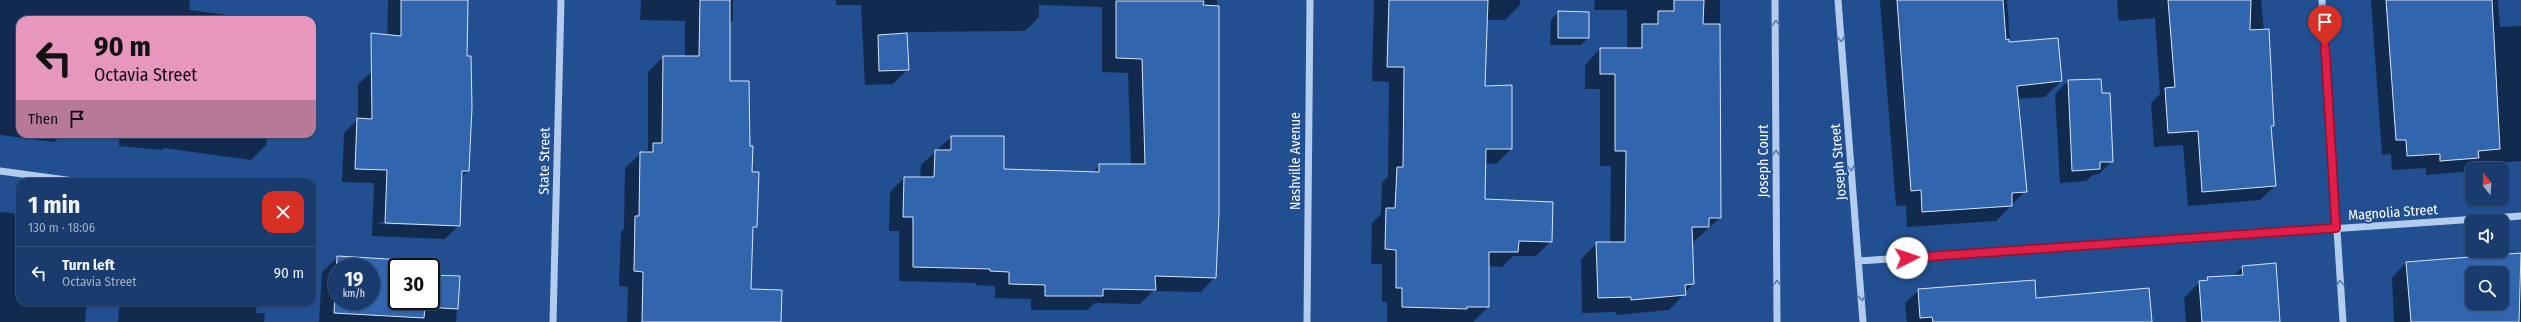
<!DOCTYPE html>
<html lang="en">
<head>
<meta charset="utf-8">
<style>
  :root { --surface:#1a3b6d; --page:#274675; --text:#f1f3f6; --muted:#9fadc2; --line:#385580 }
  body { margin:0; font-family:"Fira Sans Condensed",sans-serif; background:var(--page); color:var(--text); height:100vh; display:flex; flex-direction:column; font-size:15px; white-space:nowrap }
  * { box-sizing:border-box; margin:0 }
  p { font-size:13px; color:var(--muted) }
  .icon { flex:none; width:22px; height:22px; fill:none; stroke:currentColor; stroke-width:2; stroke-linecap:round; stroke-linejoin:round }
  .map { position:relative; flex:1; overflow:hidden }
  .sheet { position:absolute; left:16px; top:178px; width:300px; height:128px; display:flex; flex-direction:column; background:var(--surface); border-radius:12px; box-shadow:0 1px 3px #0004,0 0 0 1px var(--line) }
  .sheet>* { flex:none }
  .hud { position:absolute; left:16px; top:16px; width:300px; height:122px; border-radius:12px; box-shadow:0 1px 3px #0004,0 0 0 1px var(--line); background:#e797bd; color:#111; overflow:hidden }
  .needle { width:26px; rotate:343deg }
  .tools { position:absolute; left:2465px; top:162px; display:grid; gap:8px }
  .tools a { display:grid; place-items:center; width:44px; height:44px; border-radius:8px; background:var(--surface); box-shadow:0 1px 3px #0004,0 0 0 1px var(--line); font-size:20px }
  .speed { position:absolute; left:328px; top:258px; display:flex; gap:8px; font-size:20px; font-weight:700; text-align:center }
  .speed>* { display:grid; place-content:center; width:52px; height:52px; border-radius:50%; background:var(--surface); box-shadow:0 1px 3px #0004,0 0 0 1px var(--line); line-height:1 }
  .speed small { font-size:10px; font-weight:400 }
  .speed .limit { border:2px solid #111; border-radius:6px; background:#fff; color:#111 }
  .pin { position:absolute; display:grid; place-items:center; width:34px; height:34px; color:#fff; margin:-41px -17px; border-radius:50% 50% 50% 0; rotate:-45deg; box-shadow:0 0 4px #0007 }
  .pin .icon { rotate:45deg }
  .me { position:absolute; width:44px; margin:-22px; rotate:86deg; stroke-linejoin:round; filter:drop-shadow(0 0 3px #0008) }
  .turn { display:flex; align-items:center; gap:14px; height:84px; padding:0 12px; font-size:18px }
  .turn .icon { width:52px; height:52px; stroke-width:2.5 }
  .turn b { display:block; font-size:28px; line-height:34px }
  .then { display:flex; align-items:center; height:38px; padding:0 12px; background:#0003; gap:8px; font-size:15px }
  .round { display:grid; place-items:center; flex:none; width:42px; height:42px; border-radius:12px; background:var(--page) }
  .summary { display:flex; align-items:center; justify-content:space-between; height:68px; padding:0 12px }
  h1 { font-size:24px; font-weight:700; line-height:30px }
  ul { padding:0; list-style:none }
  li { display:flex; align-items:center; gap:12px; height:52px; padding:0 12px; border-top:1px solid var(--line) }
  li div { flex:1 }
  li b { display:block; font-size:15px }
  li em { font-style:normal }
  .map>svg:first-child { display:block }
  .shadow { fill:#0007; fill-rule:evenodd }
  .building { fill:#3165ae; stroke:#d8e6f9; fill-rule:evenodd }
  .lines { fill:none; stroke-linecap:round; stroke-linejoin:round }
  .minor { stroke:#b3cbed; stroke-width:7 }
  .oneway { stroke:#557ab1 }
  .route-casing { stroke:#92132f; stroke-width:10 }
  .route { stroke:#e11d48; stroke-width:7 }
  .labels { text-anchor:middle; stroke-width:4; stroke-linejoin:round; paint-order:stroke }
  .street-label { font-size:14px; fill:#fff; stroke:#224f91 }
</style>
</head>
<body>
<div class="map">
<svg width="2521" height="322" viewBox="0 0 2521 322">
  <rect width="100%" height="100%" fill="#224f91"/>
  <path class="shadow" d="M 0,0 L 190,0 L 189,10 L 267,20 L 20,20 L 20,134 L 62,134 L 54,142 L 0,135 Z
    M 388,0 L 467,0 L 468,171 L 460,178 L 459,225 L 445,239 L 372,236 L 374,183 L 342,182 L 344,133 L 358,119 L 358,84 L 387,58 ZM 380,222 L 447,224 L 447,226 L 380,224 Z
    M 641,0 L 733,0 L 733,20 L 729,24 L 729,82 L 749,147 L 756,227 L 752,231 L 750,290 L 780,322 L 627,322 L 628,287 L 619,286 L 621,232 L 624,229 L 625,168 L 641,153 L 648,150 L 648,72 L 663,57 L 685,57 L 685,21 L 640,20 Z
    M 836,0 L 1217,0 L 1218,173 L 1215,277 L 1201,292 L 1153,291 L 1140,304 L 1095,303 L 1087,310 L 1031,310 L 1031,299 L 995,298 L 995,286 L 976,285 L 976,283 L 899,281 L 899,231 L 889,231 L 890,192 L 904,178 L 920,178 L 921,165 L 951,137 L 1003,170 L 1092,173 L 1100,165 L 1131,165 L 1128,73 L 1102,72 L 1102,7 L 1039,5 L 1039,17 L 1025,31 L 906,32 L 908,69 L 893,84 L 865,85 L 861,5 L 836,5 Z
    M 1374,0 L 1520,0 L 1520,5 L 1505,20 L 1486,20 L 1484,88 L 1511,149 L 1496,164 L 1485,163 L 1484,200 L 1551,241 L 1536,256 L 1513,256 L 1502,267 L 1488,266 L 1488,307 L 1473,322 L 1387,322 L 1387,302 L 1382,302 L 1382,264 L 1371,264 L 1372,223 L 1381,214 L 1382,182 L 1388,177 L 1389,82 L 1372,81 Z
    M 1595,0 L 1720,0 L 1720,218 L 1692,243 L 1693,284 L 1669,310 L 1616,315 L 1616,312 L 1582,313 L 1581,259 L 1597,243 L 1610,243 L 1611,166 L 1600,166 L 1600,89 L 1585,89 L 1585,65 L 1600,49 L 1627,49 L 1627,10 L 1594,10 Z
    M 1880,0 L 2007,0 L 2010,43 L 2061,81 L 2045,97 L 2017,99 L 2025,191 L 1996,221 L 1907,227 L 1906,205 L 1896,206 Z
    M 2117,0 L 2261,0 L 2273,126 L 2270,129 L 2275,186 L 2260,200 L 2188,206 L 2183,145 L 2154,147 L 2151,103 L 2160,94 L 2155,18 L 2119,21 Z
    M 2371,0 L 2498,0 L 2500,27 L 2521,26 L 2521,161 L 2471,165 L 2463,172 L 2426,175 L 2426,168 L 2392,170 L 2391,154 L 2382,155 Z
    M 1558,12 L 1588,38 L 1581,45 L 1550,45 L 1551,20 Z
    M 2100,80 L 2112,161 L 2099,174 L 2093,175 L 2086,181 L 2060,183 L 2055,94 L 2068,81 Z
    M 120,134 L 268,134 L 266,145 L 251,160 L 164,148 L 162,150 L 119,146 Z
    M 0,212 L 20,214 L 20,302 L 87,302 L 85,322 L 0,322 Z
    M 2521,254 L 2521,322 L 2394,322 L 2392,278 L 2406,263 ZM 2472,273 L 2502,273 L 2502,303 L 2472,303 Z
    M 338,257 L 403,267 L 397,267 L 397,301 L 431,301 L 431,276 L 459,277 L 456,322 L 319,322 L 322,272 ZM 337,267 L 371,267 L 371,301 L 337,301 Z
    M 2243,267 L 2279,322 L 2186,322 L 2184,298 L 2200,282 L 2208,278 L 2233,276 Z
    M 1919,290 L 2035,299 L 2151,322 L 1907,322 L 1905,303 Z
    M 120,302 L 257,302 L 256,313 L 265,313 L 264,322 L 118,322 Z"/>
  <path class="building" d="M 401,0 L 468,0 L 467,56 L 471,56 L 472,107 L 469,171 L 462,171 L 460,226 L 385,223 L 387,170 L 355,169 L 357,118 L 372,119 L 371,33 L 401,36 Z
    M 700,0 L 730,0 L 730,81 L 749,81 L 750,146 L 753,146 L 752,172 L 759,172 L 757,227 L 753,227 L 751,289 L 782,290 L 781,322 L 642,322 L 643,272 L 634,271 L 635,216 L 639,216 L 640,152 L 653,152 L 653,143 L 662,143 L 663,56 L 699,56 Z
    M 1389,0 L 1488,0 L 1485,86 L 1512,85 L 1512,149 L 1486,149 L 1485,199 L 1553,202 L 1552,242 L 1519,241 L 1518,252 L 1489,252 L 1489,307 L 1467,307 L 1467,309 L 1402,307 L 1402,288 L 1396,288 L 1396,250 L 1385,249 L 1386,208 L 1395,208 L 1397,167 L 1403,167 L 1404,67 L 1387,67 Z
    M 1674,0 L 1704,0 L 1703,24 L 1720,24 L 1721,218 L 1709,218 L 1709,227 L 1692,227 L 1694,284 L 1685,285 L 1686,295 L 1631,300 L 1631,297 L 1598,298 L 1596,242 L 1625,242 L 1626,151 L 1615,151 L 1615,74 L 1600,74 L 1600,48 L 1642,48 L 1642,24 L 1658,24 L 1658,11 L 1674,11 Z
    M 1897,0 L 2003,0 L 2006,40 L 2009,39 L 2009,42 L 2058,38 L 2062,81 L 2017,86 L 2027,192 L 2012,193 L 2012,206 L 1922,212 L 1921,190 L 1911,191 Z
    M 2168,0 L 2251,0 L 2250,30 L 2269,29 L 2274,126 L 2271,126 L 2276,186 L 2202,192 L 2198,131 L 2168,133 L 2165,88 L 2175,87 Z
    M 2386,0 L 2492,0 L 2500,149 L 2478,151 L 2479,158 L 2440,161 L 2440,154 L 2407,156 L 2406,140 L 2396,140 Z
    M 1116,1 L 1204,1 L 1203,5 L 1219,6 L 1219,213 L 1216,278 L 1155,276 L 1156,290 L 1103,289 L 1103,296 L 1045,296 L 1045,285 L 1009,284 L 1009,272 L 990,271 L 990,269 L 913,267 L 913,217 L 903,217 L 904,177 L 934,177 L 935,150 L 951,150 L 951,136 L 1004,136 L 1004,169 L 1099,172 L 1099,164 L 1145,164 L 1142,59 L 1116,58 Z
    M 1558,11 L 1589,12 L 1589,38 L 1558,38 Z
    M 907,33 L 909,70 L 879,71 L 878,35 Z
    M 2101,79 L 2102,93 L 2110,93 L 2113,162 L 2100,162 L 2100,169 L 2072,171 L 2068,80 Z
    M 2521,253 L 2519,322 L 2411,322 L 2406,262 ZM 2472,273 L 2502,273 L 2502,303 L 2472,303 Z
    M 337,256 L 404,260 L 404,267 L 397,267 L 397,301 L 431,301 L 431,275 L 460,276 L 458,309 L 425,307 L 424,318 L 334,313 ZM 337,267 L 371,267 L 371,301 L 337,301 Z
    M 2276,263 L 2280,322 L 2202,322 L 2199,281 L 2208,280 L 2207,277 L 2243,275 L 2242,266 Z
    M 2035,280 L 2036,298 L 2149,288 L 2152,322 L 1933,322 L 1932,317 L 1920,318 L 1918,289 Z"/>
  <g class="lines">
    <path class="minor" d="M 1775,0 L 1777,322
      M 1838,0 L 1863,322
      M 2322,0 L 2343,322
      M 0,171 L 81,182
      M 1859,261 L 2521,216
      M 553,322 L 561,0
      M 1307,322 L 1310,0"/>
  </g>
  <defs><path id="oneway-chevron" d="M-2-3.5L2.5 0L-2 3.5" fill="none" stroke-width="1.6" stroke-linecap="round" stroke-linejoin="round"/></defs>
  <g class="oneway">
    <use href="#oneway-chevron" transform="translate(1776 23) rotate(-90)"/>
    <use href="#oneway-chevron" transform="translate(1841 39) rotate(85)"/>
    <use href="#oneway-chevron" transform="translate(1776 153) rotate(-90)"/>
    <use href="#oneway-chevron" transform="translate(1851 168) rotate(85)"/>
    <use href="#oneway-chevron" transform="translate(1777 283) rotate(-90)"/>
    <use href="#oneway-chevron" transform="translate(2340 283) rotate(-94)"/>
    <use href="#oneway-chevron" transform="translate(1862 298) rotate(86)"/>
  </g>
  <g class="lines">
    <g class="route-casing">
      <path id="route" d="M 1907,258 L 2336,228 L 2325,46"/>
    </g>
    <use href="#route" class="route"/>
  </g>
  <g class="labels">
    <g class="street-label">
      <text transform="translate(544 161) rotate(-89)" y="5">State Street</text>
      <text transform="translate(1295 161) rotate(-90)" y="5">Nashville Avenue</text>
      <text transform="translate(1763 161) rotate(-90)" y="5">Joseph Court</text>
      <text transform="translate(1838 162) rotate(-95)" y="5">Joseph Street</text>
      <text transform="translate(2393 212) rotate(-4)" y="5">Magnolia Street</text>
    </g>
  </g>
</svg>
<div class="tools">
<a><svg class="needle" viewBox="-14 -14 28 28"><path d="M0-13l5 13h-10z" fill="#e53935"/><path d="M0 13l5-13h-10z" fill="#9fadc2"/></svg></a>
<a><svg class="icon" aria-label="sound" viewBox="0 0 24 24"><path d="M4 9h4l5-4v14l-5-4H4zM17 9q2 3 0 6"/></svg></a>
<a><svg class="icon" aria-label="search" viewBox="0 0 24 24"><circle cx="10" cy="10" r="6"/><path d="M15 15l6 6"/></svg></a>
</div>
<div class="speed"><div>19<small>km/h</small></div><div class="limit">30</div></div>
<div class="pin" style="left:2325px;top:46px;background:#d93025"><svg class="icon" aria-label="arrive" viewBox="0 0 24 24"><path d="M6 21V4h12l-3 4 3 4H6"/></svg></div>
<svg class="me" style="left:1907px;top:258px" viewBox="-20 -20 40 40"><circle r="19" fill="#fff"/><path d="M0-13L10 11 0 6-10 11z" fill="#e11d48"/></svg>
<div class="hud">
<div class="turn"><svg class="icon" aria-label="left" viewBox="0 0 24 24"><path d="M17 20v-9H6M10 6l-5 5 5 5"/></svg><div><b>90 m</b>Octavia Street</div></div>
<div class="then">Then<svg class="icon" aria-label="arrive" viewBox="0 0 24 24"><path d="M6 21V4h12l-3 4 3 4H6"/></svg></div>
</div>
<section class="sheet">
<div class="summary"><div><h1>1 min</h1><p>130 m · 18:06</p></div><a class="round" style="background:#d93025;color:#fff"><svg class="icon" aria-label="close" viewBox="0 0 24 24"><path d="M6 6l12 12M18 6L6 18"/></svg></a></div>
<ul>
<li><svg class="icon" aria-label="left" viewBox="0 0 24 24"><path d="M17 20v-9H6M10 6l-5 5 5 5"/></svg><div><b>Turn left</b><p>Octavia Street</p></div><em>90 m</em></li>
</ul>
</section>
</div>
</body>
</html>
